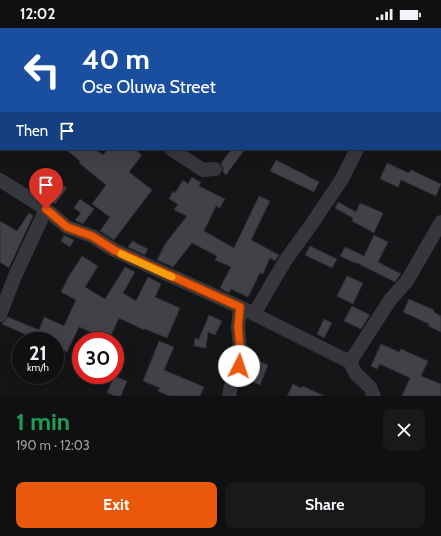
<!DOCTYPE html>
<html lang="en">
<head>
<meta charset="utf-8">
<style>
  :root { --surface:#0f1011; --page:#18191a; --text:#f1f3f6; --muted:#9b9d9f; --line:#2f3031; --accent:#ea580c }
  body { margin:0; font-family:Cabin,sans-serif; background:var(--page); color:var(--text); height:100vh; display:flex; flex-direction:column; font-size:15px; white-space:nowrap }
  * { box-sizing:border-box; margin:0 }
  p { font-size:13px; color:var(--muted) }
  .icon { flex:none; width:22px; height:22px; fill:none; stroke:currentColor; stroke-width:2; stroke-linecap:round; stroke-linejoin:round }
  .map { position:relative; height:368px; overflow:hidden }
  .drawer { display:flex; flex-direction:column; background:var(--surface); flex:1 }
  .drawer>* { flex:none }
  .guide { position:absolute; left:0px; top:0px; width:441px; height:122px; box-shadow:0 4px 16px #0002,0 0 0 1px var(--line); background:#1a4fa0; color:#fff; overflow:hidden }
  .speed { position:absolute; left:12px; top:304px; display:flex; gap:8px; font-size:20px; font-weight:700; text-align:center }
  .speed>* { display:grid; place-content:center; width:52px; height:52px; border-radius:50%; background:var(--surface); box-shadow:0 4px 16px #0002,0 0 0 1px var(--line); line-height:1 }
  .speed small { font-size:10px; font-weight:400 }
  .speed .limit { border:6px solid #d22; background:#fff; color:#111 }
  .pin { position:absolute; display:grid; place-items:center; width:34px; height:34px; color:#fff; margin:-41px -17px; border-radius:50% 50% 50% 0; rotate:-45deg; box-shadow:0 0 4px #0007 }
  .pin .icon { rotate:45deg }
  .me { position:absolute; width:44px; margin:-22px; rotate:4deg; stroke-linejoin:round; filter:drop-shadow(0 0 3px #0008) }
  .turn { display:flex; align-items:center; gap:14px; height:84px; padding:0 16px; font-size:18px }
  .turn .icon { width:52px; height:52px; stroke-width:2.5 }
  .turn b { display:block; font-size:28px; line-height:34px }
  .then { display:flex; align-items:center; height:38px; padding:0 16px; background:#0003; gap:8px; font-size:15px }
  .round { display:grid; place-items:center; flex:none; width:42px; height:42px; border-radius:8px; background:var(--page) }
  .summary { display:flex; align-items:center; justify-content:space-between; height:68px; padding:0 16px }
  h1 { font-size:24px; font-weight:700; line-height:30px; color:#1e9e55 }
  .action { display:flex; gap:8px; margin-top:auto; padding:8px 16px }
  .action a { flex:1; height:46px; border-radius:8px; background:var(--accent); color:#fff; font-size:16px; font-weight:700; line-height:46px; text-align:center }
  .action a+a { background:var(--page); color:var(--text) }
  .status { display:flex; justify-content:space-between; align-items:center; height:28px; padding:0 20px; background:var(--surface); direction:ltr }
  .status svg { height:11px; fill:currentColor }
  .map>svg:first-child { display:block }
  .building { fill:#404247; stroke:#2e2e33 }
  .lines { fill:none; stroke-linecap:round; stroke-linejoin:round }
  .minor { stroke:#35373c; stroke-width:14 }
  .route-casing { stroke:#983908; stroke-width:10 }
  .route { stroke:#ea580c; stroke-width:7 }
  .slow { stroke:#f59e0b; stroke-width:7 }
</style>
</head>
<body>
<div class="status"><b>12:02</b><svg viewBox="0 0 49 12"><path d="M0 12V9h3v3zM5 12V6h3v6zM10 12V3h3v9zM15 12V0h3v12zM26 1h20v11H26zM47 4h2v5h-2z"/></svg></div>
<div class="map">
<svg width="441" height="368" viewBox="0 0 441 368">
  <rect width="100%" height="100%" fill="#141517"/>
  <path class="building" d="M 65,121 L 95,121 L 103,127 L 108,121 L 134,121 L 142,127 L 129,144 L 152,162 L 114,212 L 100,203 L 110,189 L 92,176 L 106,157 L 79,135 L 80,133 Z
    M 232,121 L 245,121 L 226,147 L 223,144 L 223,140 L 221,135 Z
    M 276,132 L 319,154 L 314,164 L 270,143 Z
    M 387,135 L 409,145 L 411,142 L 441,156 L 436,168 L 401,152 L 398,159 L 380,151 Z
    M 48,147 L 67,160 L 55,176 L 44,168 L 50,160 L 42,154 Z
    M 192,149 L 201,155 L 199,158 L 225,171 L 220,180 L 216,178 L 204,203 L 234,220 L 259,168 L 270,173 L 251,212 L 279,227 L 275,233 L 270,230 L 263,246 L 260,245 L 248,269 L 231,261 L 229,265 L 220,260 L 231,239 L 215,232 L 217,228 L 192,215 L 173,239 L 157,232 L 165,216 L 187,188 L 174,182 L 178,176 L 169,171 L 173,163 L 175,165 L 183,152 L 188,156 Z
    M 80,171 L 94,181 L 83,196 L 75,192 L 81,185 L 74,180 Z
    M 338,174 L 356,184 L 360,175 L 383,185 L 374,205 L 352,193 L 353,190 L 335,180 Z
    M 29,185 L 33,188 L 9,240 L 0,234 L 0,193 L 17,203 Z
    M 64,207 L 74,212 L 70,219 L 61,213 Z
    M 374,207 L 388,214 L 378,234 L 401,246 L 395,254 L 355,234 L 355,235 L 340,228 L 345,219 L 364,228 Z
    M 132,213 L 148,221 L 145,227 L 128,219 Z
    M 310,218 L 337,231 L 332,240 L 305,227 Z
    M 82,228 L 98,238 L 85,259 L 105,271 L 125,239 L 135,244 L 123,265 L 136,273 L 148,249 L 161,256 L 155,269 L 180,280 L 167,310 L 145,301 L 144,302 L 119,290 L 109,312 L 79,299 L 67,324 L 55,319 L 58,313 L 40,313 L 2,296 L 8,289 L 39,302 L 44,289 L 64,298 L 76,272 L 61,264 L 69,248 Z
    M 347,248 L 363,255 L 353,276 L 337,268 Z
    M 409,271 L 434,282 L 434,284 L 441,288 L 441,304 L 428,298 L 429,296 L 403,284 Z
    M 352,278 L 370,287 L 361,301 L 344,293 Z
    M 209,287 L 222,293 L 215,307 L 208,304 L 206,320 L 194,318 L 195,310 L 199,311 Z
    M 324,291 L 332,295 L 324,310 L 317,306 Z
    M 159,313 L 174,319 L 164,342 L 204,359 L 200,368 L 169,368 L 158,363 L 160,360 L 143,353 Z
    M 381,316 L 399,324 L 401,321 L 428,333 L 421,348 L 441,356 L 441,368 L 402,368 L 410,350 L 380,336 L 377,341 L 371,338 Z
    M 249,329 L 268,337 L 260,357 L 243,350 L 249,334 Z
    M 114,348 L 127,353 L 121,368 L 115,368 L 107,365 Z
    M 293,356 L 301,360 L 303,358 L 324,368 L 287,368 Z"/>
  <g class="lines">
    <path class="minor" d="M 298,0 L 299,1
      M 28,1 L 29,0
      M 0,23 L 1,24
      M 171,121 L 203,142 L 215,141
      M 0,152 L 46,181 L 67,199 L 92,208 L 114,222 L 240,279 L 350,334 L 356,346 L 370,359 L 374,368
      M 254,286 L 285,233 L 311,197 L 342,151 L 357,121
      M 0,287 L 15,248 L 46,181
      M 350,334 L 390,272 L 407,253 L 441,194
      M 229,368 L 232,353 L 241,331 L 238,299 L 240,279"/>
  </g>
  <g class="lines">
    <g class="route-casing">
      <path id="route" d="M 46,181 L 67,199 L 92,208 L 114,222 L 240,279 L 238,299 L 241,331 L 239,338"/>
    </g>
    <use href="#route" class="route"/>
    <path class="slow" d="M 121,226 L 172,249"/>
  </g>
</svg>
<div class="speed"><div>21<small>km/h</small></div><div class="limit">30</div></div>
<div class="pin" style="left:46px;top:181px;background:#d93025"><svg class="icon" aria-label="arrive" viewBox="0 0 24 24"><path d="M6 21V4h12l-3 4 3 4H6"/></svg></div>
<svg class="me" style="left:239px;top:338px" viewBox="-20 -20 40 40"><circle r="19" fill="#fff"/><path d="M0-13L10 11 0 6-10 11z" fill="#ea580c"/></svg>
<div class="guide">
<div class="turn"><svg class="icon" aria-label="left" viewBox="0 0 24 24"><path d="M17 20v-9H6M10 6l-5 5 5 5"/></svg><div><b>40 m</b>Ose Oluwa Street</div></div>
<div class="then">Then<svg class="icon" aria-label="arrive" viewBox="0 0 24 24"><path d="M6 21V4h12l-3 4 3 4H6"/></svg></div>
</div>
</div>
<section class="drawer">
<div class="summary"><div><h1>1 min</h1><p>190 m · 12:03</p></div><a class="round"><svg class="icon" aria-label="close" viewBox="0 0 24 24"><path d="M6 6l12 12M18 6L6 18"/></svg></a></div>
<div class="action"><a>Exit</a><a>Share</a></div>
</section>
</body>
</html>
